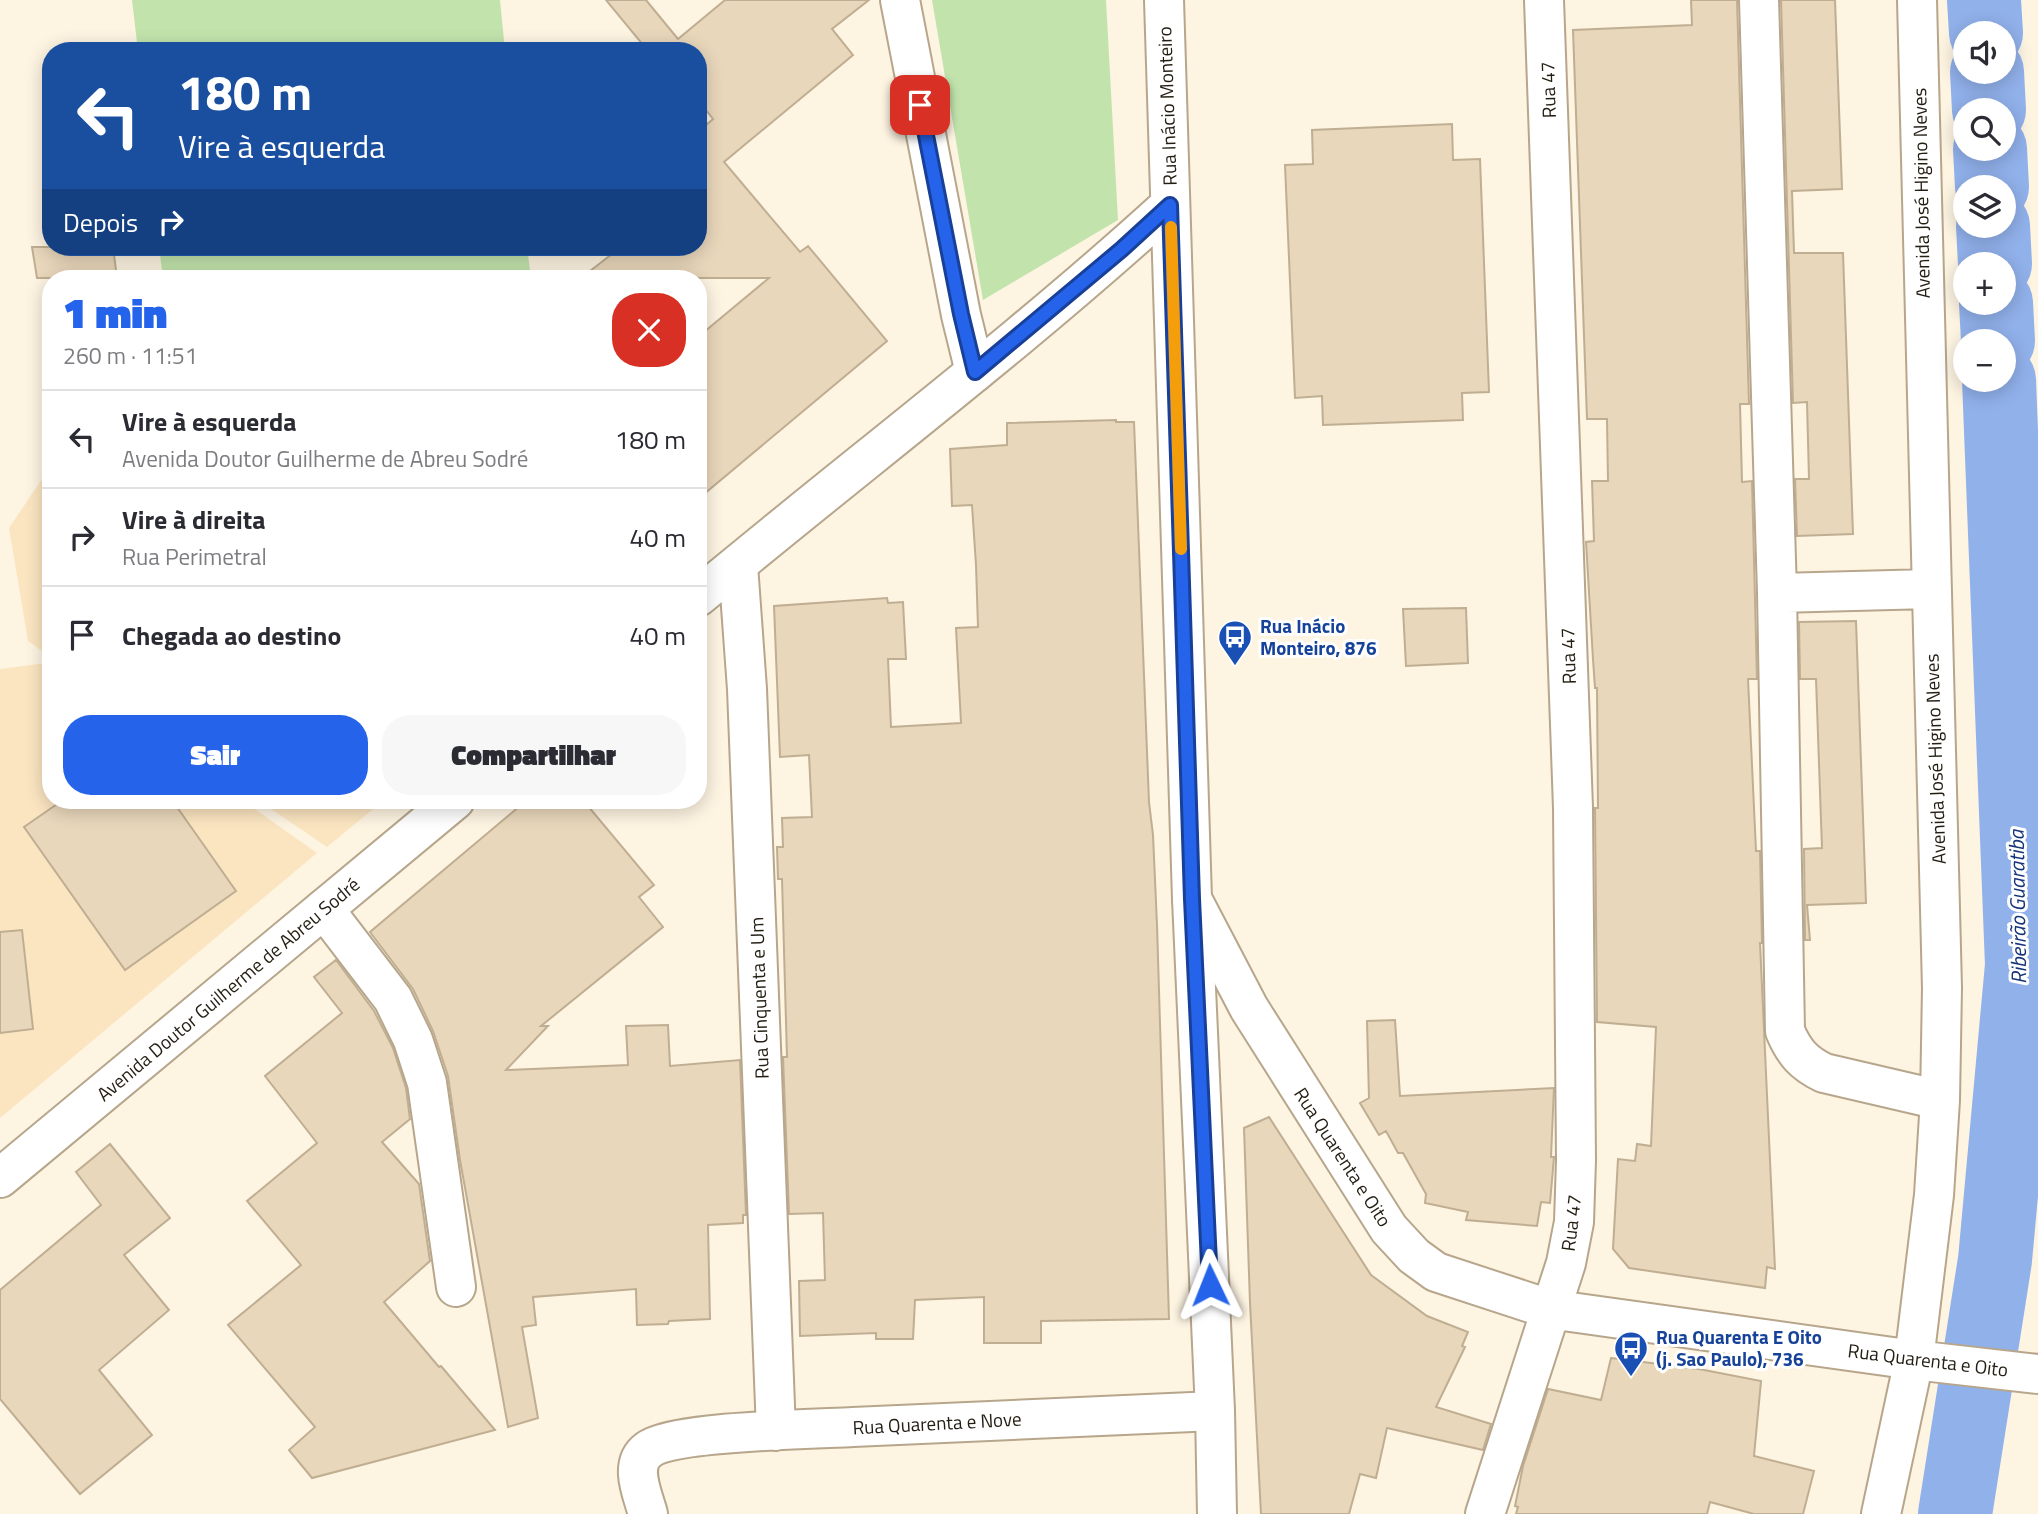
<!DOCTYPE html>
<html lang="pt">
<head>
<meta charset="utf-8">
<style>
  :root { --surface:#fff; --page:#f7f7f7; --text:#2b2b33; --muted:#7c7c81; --line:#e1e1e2; --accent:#2563eb }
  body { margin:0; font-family:"Titillium Web",sans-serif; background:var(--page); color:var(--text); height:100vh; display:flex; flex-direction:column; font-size:26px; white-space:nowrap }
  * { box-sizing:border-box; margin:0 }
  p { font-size:23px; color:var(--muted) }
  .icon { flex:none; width:38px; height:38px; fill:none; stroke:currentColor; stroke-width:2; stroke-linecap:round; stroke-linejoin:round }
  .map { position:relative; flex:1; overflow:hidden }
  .drawer { position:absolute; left:42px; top:270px; width:665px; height:539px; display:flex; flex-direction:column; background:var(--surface); border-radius:28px; box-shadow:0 4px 18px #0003 }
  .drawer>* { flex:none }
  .hud { position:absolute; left:42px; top:42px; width:665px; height:214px; border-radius:28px; box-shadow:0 4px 18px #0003; background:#1a4fa0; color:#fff; overflow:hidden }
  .buttons { position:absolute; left:1953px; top:21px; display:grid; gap:14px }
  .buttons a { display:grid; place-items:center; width:63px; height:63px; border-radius:50%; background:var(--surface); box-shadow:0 4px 18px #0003; font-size:35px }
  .pin { position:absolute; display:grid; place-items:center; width:60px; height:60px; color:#fff; margin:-30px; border-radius:14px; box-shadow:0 4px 10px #0006 }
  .me { position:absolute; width:77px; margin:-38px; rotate:358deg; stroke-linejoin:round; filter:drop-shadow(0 0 5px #0008) }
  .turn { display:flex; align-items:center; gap:24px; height:147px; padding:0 21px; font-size:32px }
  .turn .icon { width:91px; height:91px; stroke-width:2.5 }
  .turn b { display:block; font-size:49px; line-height:60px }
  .then { display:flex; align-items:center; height:66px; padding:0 21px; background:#0003; gap:14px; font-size:26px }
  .round { display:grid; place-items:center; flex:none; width:74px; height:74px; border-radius:28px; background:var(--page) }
  .summary { display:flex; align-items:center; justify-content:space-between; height:119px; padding:0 21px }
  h1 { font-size:42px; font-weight:800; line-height:52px; color:var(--accent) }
  .button { display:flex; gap:14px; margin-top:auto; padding:14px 21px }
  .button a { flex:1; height:80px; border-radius:28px; background:var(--accent); color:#fff; font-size:28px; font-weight:800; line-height:80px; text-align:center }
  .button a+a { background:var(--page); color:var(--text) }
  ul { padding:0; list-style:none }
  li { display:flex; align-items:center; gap:21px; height:98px; padding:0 21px; border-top:2px solid var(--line) }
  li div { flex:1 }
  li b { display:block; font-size:26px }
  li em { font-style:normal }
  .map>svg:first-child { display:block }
  .built { fill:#fbe5c1 }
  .park { fill:#c2e4ac }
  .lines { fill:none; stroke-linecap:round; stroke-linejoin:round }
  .river { stroke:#91b1eb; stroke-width:74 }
  .building { fill:#e9d7bb; stroke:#bfae92; stroke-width:2 }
  .minor-casing { stroke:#b7a68b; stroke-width:42 }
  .tertiary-casing { stroke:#b7a68b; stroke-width:42 }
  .minor { stroke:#fff; stroke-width:38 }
  .tertiary { stroke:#fff; stroke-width:38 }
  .route-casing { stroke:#184099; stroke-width:18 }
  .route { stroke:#2563eb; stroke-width:12 }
  .slow { stroke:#f59e0b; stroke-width:12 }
  .labels { text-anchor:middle; stroke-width:6; stroke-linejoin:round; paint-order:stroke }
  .street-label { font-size:19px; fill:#231d12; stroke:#fff }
  .transit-label { font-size:19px; font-weight:bold; fill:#164399; stroke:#fff; text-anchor:start }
  .water-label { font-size:21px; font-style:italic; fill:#143477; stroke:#fff }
</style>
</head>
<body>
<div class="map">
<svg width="2038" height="1514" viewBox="0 0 2038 1514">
  <rect width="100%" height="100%" fill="#fef4e2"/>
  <path class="built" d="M 48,470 L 51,472 L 51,657 L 28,641 L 9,528 Z
    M 47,663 L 51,665 L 51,800 L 242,800 L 317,853 L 0,1118 L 0,669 Z
    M 258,800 L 384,800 L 327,847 Z"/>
  <path class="park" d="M 132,0 L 500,0 L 505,51 L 138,51 Z
    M 932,0 L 1106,0 L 1118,220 L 983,300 Z
    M 159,247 L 527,247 L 531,278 L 163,278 Z"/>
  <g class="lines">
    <path class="river" d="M 1984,0 L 1986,33
      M 1987,72 L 1989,110
      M 1990,149 L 1992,187
      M 1993,226 L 1995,264
      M 1996,303 L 1998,341
      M 1955,1514 L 1995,1260 L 2022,965 L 1999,380"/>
  </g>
  <path class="building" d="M 606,0 L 646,0 L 678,39 L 725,0 L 869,0 L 832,29 L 853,55 L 724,162 L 800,252 L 808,246 L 887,341 L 698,499 L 698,337 L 769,278 L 581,278 L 621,247 L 698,247 L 698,132 L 713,119 L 698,100 L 698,51 L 648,51 Z
    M 1691,0 L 1737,0 L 1749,404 L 1740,404 L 1742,482 L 1752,481 L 1757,679 L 1748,679 L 1756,851 L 1760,851 L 1762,943 L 1760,943 L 1775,1269 L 1767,1267 L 1765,1288 L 1629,1268 L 1613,1249 L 1618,1159 L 1635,1161 L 1637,1144 L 1651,1146 L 1656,1027 L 1597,1022 L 1595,808 L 1598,808 L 1597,688 L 1595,688 L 1593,659 L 1586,542 L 1594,541 L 1592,481 L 1608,481 L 1607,419 L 1587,419 L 1573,30 L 1692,25 Z
    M 1781,0 L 1835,0 L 1842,189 L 1792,191 L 1794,253 L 1843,253 L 1853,534 L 1797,536 L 1795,479 L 1809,479 L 1807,402 L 1793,403 Z
    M 1452,124 L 1453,160 L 1480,159 L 1489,392 L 1462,393 L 1463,420 L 1323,425 L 1322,396 L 1295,398 L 1285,165 L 1313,164 L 1312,130 Z
    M 32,247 L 113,247 L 117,278 L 37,278 Z
    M 1116,420 L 1116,422 L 1134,422 L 1149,802 L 1153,835 L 1157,925 L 1169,1319 L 1041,1321 L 1041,1343 L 984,1343 L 984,1297 L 915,1300 L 913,1339 L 876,1339 L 876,1333 L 800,1336 L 799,1281 L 825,1280 L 823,1213 L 789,1214 L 783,1057 L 787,1057 L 782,879 L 778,879 L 777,847 L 783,847 L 782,818 L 812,817 L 809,755 L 780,757 L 774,606 L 887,598 L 888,603 L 903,602 L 906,659 L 888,659 L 891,727 L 961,723 L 956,628 L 978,627 L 976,565 L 972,505 L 952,506 L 950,449 L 1007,445 L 1007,423 Z
    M 1466,608 L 1468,663 L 1406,666 L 1403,609 Z
    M 1856,621 L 1866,903 L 1807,905 L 1810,940 L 1805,940 L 1804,849 L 1822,848 L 1816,679 L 1800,679 L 1799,622 Z
    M 63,800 L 172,800 L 236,891 L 125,970 L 24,827 Z
    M 527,800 L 583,800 L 654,885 L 639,897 L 663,927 L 541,1026 L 548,1026 L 506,1070 L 628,1065 L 626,1026 L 668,1025 L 670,1066 L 740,1060 L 746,1215 L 743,1215 L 743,1223 L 708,1225 L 710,1319 L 669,1321 L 668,1324 L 637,1325 L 636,1289 L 533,1297 L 536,1325 L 522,1327 L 538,1418 L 508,1427 L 460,1160 L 448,1076 L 433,1031 L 413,989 L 370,932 Z
    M 22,930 L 33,1029 L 0,1033 L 0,932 Z
    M 336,960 L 374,1011 L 393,1048 L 406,1088 L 410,1119 L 382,1142 L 419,1184 L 430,1261 L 384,1302 L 439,1367 L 441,1366 L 495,1430 L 312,1478 L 289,1450 L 315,1427 L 228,1325 L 301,1265 L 247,1201 L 317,1143 L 265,1076 L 342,1013 L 314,977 Z
    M 1395,1020 L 1400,1096 L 1554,1088 L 1551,1157 L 1554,1157 L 1550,1203 L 1541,1202 L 1537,1226 L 1466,1220 L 1468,1212 L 1425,1203 L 1426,1194 L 1403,1153 L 1398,1153 L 1386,1131 L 1379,1135 L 1360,1103 L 1369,1098 L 1367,1021 Z
    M 1269,1117 L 1371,1275 L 1427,1316 L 1468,1332 L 1462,1346 L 1465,1347 L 1436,1407 L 1491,1424 L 1483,1450 L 1387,1428 L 1376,1478 L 1360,1474 L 1349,1514 L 1261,1514 L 1250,1303 L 1244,1128 Z
    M 110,1144 L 170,1218 L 124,1255 L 169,1310 L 99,1370 L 152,1435 L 80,1494 L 0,1399 L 0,1290 L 101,1205 L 76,1172 Z
    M 1611,1358 L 1699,1369 L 1761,1381 L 1754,1456 L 1814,1471 L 1803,1514 L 1754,1514 L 1710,1502 L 1707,1514 L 1516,1514 L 1518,1507 L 1515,1506 L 1523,1466 L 1548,1389 L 1601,1400 Z"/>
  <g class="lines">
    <g class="minor-casing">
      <path id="minor" d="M 900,0 L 961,315 L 975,372
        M 1759,0 L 1777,593 L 1785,1031 C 1794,1052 1803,1063 1824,1073 L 1940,1100
        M 738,565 L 747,689 L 776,1431
        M 1777,593 L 1930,589
        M 1192,899 L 1249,1008 L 1389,1229 L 1414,1256 L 1436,1272 L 1549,1309 L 1914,1360 L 2038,1374
        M 324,909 L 393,999 L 413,1040 L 427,1083 L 456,1287
        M 648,1514 C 643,1495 628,1465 648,1450 C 672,1431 815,1429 853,1427 C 974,1422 1095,1417 1215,1411
        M 1485,1514 L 1566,1263 L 1574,1222 L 1576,1160 L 1573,808 L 1544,0
        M 1881,1514 L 1914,1360 L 1934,1195 L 1940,1100 L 1942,988 L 1917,0"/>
    </g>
    <g class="tertiary-casing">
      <path id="tertiary" d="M 1164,0 L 1192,899 L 1215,1411 L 1217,1514
        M 698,597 C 855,466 1019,343 1170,205
        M 0,1178 L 455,800"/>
    </g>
    <use href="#minor" class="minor"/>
    <use href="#tertiary" class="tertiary"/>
  </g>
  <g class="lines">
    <g class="route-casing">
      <path id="route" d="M 920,105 L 961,314 L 975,372 L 1122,249 L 1170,205 L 1192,899 L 1210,1285"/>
    </g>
    <use href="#route" class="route"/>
    <path class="slow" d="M 1171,227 L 1181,549"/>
  </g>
  <defs>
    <g id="bus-pin" transform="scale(1.75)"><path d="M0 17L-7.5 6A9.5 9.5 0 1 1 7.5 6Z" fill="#1a4fb4" stroke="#fff"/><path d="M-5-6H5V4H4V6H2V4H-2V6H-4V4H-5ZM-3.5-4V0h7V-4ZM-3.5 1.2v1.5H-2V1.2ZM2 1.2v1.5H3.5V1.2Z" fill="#fff"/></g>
  </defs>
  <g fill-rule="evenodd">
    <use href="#bus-pin" x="1235" y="637"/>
    <use href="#bus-pin" x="1631" y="1348"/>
  </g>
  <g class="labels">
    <g class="street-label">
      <text transform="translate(1548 90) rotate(-92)" y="7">Rua 47</text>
      <text transform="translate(1167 106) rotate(-92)" y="7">Rua Inácio Monteiro</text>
      <text transform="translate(1921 193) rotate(-91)" y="7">Avenida José Higino Neves</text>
      <text transform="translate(1568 656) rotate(-92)" y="7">Rua 47</text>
      <text transform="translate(1935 759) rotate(-92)" y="7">Avenida José Higino Neves</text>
      <text transform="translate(228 989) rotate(-40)" y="7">Avenida Doutor Guilherme de Abreu Sodré</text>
      <text transform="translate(759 998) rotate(-92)" y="7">Rua Cinquenta e Um</text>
      <text transform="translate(1343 1157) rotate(57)" y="7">Rua Quarenta e Oito</text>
      <text transform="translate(1571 1223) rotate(-83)" y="7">Rua 47</text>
      <text transform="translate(1928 1360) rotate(7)" y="7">Rua Quarenta e Oito</text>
      <text transform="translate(937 1423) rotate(-3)" y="7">Rua Quarenta e Nove</text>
    </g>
    <g class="transit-label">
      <text x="1260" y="633">Rua Inácio<tspan x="1260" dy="22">Monteiro, 876</tspan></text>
      <text x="1656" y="1344">Rua Quarenta E Oito<tspan x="1656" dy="22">(j. Sao Paulo), 736</tspan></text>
    </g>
    <g class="water-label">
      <text transform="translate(2018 907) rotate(-91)" y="7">Ribeirão Guaratiba</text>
    </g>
  </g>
</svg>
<div class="buttons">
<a><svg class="icon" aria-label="sound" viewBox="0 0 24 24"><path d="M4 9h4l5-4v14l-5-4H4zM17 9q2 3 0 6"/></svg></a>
<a><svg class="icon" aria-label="search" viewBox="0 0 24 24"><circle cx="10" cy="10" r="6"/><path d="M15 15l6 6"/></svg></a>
<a><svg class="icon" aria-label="layers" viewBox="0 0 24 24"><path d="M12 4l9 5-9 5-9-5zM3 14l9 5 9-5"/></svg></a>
<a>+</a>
<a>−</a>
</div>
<div class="pin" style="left:920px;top:105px;background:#d93025"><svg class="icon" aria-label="arrive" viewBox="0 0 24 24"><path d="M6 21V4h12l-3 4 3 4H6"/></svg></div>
<svg class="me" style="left:1210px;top:1285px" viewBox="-20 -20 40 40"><path d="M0-17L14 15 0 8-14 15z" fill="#2563eb" stroke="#fff" stroke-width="4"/></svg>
<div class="hud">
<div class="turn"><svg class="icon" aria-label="left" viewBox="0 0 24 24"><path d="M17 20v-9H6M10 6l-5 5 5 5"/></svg><div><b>180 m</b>Vire à esquerda</div></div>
<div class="then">Depois<svg class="icon" aria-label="right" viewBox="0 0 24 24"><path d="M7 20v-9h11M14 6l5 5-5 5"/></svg></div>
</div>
<section class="drawer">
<div class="summary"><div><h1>1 min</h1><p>260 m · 11:51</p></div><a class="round" style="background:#d93025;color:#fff"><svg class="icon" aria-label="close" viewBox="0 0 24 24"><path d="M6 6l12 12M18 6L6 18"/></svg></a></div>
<ul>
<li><svg class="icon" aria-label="left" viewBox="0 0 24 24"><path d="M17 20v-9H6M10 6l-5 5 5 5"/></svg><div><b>Vire à esquerda</b><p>Avenida Doutor Guilherme de Abreu Sodré</p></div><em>180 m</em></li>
<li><svg class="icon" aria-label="right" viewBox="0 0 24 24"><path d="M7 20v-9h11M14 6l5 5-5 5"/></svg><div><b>Vire à direita</b><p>Rua Perimetral</p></div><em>40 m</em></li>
<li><svg class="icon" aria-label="arrive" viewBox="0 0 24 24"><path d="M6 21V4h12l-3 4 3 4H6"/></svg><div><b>Chegada ao destino</b></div><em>40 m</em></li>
</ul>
<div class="button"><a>Sair</a><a>Compartilhar</a></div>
</section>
</div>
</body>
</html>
